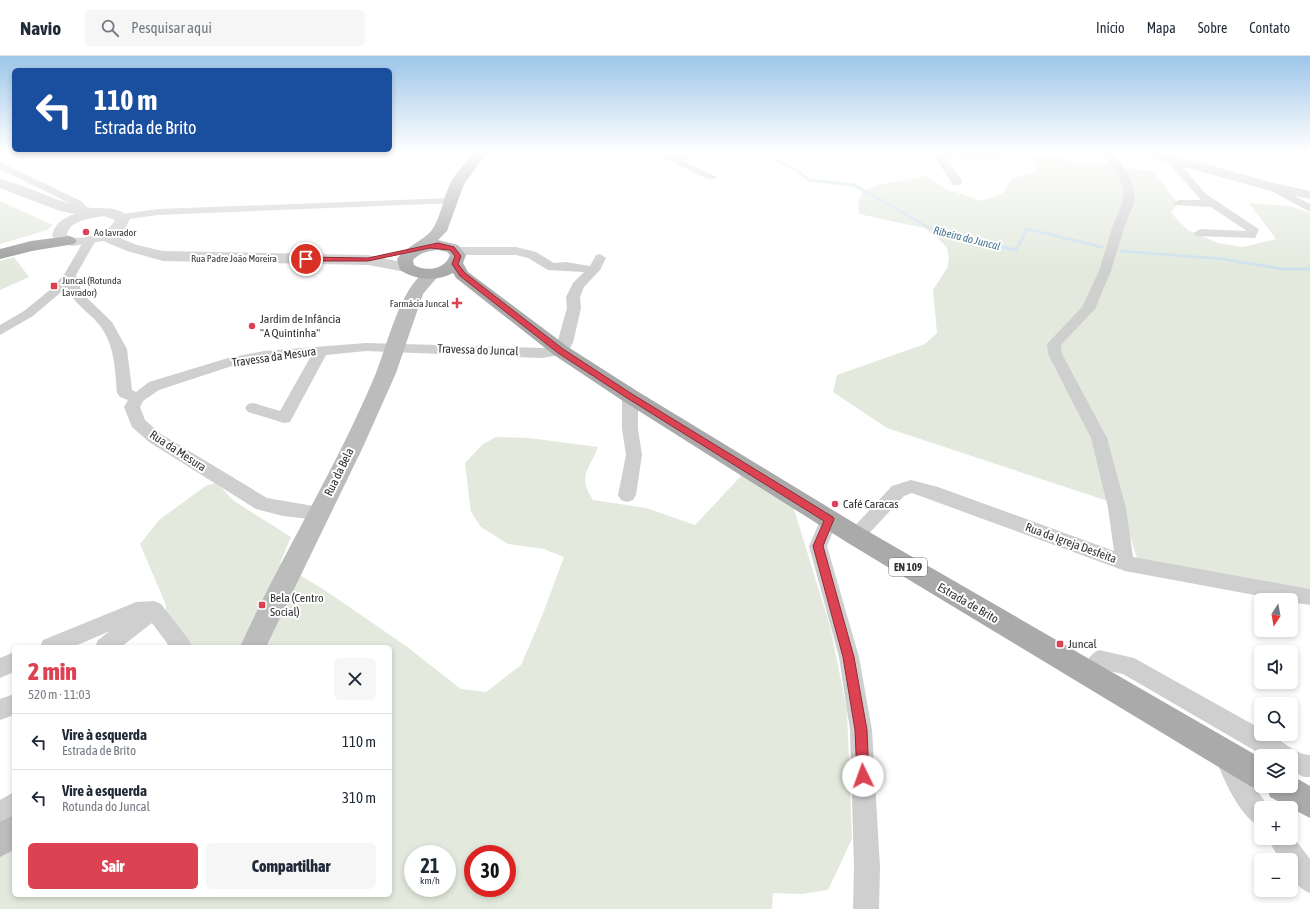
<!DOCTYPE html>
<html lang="pt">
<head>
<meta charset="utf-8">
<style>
  :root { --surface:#fff; --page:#f6f6f7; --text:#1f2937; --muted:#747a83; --line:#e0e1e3; --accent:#dc4252 }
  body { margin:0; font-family:"Asap Condensed",sans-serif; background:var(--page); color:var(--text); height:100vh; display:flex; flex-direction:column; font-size:15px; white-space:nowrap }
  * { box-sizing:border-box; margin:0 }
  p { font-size:13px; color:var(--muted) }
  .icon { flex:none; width:22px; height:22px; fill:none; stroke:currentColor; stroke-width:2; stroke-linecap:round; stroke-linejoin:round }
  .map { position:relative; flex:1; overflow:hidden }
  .drawer { position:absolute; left:12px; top:589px; width:380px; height:252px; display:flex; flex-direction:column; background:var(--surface); border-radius:6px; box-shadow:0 2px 6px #0003 }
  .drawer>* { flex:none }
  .banner { position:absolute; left:12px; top:12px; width:380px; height:84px; border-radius:6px; box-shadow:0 2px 6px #0003; background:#1a4fa0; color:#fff; overflow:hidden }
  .needle { width:26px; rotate:191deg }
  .tools { position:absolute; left:1254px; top:537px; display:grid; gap:8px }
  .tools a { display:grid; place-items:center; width:44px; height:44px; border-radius:6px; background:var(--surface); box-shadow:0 2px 6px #0003; font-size:20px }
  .speed { position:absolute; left:404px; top:789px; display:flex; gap:8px; font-size:20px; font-weight:700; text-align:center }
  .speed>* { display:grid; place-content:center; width:52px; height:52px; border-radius:50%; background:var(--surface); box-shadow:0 2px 6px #0003; line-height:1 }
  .speed small { font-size:10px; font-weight:400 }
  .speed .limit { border:6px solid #d22; background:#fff; color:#111 }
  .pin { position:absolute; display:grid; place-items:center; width:34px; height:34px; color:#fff; margin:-17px; border:2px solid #fff; border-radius:50%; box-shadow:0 1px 4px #0007 }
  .me { position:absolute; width:44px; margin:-22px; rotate:357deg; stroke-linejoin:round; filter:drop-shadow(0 0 3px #0008) }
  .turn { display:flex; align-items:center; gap:14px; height:84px; padding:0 16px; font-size:18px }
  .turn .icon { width:52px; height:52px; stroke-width:2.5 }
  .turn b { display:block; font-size:28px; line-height:34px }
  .round { display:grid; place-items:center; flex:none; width:42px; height:42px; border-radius:6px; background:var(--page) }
  .head { display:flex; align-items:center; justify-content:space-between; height:68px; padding:0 16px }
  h1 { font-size:24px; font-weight:800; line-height:30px; color:var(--accent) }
  .button { display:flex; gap:8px; margin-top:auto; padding:8px 16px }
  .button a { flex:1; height:46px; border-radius:6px; background:var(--accent); color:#fff; font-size:16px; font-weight:800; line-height:46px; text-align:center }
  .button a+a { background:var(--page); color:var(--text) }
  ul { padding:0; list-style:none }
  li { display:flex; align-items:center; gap:12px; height:56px; padding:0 16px; border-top:1px solid var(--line) }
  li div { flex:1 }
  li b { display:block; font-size:15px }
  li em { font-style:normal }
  header { display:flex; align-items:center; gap:24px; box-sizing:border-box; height:56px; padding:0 20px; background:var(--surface); border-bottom:1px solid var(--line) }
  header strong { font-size:19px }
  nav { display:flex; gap:22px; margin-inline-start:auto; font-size:14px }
  .search { width:280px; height:36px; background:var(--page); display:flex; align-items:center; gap:10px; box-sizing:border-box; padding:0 14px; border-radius:6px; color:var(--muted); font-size:15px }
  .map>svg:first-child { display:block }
  .green { fill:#e3e9dc; fill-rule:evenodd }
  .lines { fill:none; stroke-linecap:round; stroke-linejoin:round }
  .stream { stroke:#cde0ea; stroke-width:3 }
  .minor { fill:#cfcfcf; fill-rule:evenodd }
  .tertiary { fill:#cfcfcf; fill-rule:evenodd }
  .secondary { fill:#bcbcbc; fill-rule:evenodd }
  .primary { fill:#aaa; fill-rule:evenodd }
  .motorway { fill:#999; fill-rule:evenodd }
  .route { fill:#dc4252; stroke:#8f2b35 }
  .poi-dot { fill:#dc4252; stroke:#fff; stroke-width:1.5 }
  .labels { text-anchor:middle; stroke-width:4; stroke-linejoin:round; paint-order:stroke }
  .far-poi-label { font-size:10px; fill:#323232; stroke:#fff; text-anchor:start }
  .far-street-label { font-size:10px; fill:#323232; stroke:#fff }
  .far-water-label { font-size:11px; font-style:italic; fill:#447591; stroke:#fff }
  .shield { fill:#fff; stroke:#707070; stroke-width:1 }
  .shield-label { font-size:11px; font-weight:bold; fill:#323232 }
  .poi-label { font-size:12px; fill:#323232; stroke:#fff; text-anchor:start }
  .street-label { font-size:12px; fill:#323232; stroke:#fff }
</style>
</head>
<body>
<header>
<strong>Navio</strong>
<div class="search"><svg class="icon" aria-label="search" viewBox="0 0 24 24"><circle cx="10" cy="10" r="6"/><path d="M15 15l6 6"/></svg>Pesquisar aqui</div>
<nav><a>Início</a><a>Mapa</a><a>Sobre</a><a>Contato</a></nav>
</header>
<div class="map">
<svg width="1310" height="853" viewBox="0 0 1310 853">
  <rect width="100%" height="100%" fill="#fff"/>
  <path class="green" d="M 1030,99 L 1061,99 L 1075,108 L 1108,107 L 1122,112 L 1153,115 L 1178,147 L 1171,157 L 1188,174 L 1218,187 L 1243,191 L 1276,183 L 1249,147 L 1290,150 L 1310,157 L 1310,534 L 1138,505 L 1120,449 L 887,372 L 833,336 L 837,319 L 925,288 L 937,277 L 933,234 L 947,212 L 949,202 L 947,192 L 936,180 L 924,172 L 859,158 L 858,146 L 863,135 L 876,129 L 927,120 L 946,133 L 982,145 L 1003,137 L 1012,123 L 1031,117 L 1035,114 Z
    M 0,145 L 53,169 L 47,174 L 0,188 Z
    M 14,201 L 29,221 L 0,234 L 0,205 Z
    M 496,381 L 529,382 L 598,391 C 589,415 577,419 593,444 L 646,452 L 695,469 L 742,419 L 793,450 L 830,570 L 847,654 L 852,783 L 828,834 L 801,838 L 773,837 L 772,853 L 0,853 L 0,792 L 14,781 L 14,839 L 390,839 L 390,591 L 167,591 L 166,549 L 140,488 L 159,464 L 207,429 L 217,427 L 234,445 L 291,481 L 280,507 L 326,535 L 406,590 L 461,633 L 486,636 L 521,609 L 542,560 L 564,501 L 544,493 L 508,488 L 481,471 L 471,456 L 465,407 L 483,388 ZM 413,798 L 447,798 L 447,832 L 413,832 ZM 473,798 L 507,798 L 507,832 L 473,832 Z"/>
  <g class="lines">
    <path class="stream" d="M 767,96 L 776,104 L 798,115 L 809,124 L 854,129 L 933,174 L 1016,194 L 1027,173 L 1102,191
      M 1121,195 L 1223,203 L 1283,213 L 1310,213"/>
    <path class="minor" d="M 650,96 L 664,96 L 676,101 L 687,96 L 701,96 L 684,105 L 717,121 L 716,123 L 708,123 Z
      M 939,96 L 1006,96 L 1003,101 L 999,102 L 947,101 L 948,106 L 962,124 L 961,129 L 953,129 L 938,106 L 936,103 Z
      M 1101,96 L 1112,96 L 1127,116 L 1133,130 L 1135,145 L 1124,172 L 1111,215 L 1095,253 L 1061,289 L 1062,298 L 1107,382 L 1126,452 L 1133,501 L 1310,533 L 1310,549 L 1291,546 L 1291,544 L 1281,544 L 1125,515 L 912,437 L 904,440 L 862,485 L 856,487 L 850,485 L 847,480 L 850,475 L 892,430 L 911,424 L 938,431 L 1114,495 L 1108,452 L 1091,382 L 1048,298 L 1047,288 L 1082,251 L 1099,215 L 1112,172 L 1123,145 L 1123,130 L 1117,117 Z
      M 1171,101 L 1175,102 L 1206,138 L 1257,172 L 1259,174 L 1255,182 L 1196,180 L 1194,177 L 1200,173 L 1247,175 L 1211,151 L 1175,149 L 1173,147 L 1179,144 L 1201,144 L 1166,104 Z
      M 0,106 L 81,145 L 91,156 L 85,159 L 81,158 L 73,149 L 0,113 Z
      M 1272,128 L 1310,148 L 1310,156 L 1268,133 L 1267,131 Z
      M 450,142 L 454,143 L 456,145 L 454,147 L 158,159 L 122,164 L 116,161 L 122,158 L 158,153 Z
      M 90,180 L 96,184 L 76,219 L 82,237 L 112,266 L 127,293 L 132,334 L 136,336 L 149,326 L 228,302 L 264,295 L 366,287 L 542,292 L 556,291 L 567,252 L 566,241 L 573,227 L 584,216 L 548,214 L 528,202 L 516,199 L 456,199 L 450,195 L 456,191 L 516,191 L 536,196 L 554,207 L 566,206 L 590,210 L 596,199 L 600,198 L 606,202 L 600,214 L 584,231 L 580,241 L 581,252 L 573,287 L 566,298 L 542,302 L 366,295 L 326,299 L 290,366 L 284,367 L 248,356 L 245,352 L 248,348 L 253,347 L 280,355 L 311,300 L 235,309 L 159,334 L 143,345 L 140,351 L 145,364 L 161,378 L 267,442 L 325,452 L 328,457 L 325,462 L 319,464 L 283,460 L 256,453 L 149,386 L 132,371 L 124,351 L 128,344 L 120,341 L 117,337 C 115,314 115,291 101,271 C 91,257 73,248 67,231 L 33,260 L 0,279 L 0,269 L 24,255 L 51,233 L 65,217 L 86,181 Z
      M 630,335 L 635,336 L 638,340 L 638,373 L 642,399 L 636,439 L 633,444 L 627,446 L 621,444 L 618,439 L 626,399 L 622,373 L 622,340 L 625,336 Z
      M 829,456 L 835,458 L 838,463 L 827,490 L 859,601 L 872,674 L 880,811 L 879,853 L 853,853 L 854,811 L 850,674 L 839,601 L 809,490 L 823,458 Z
      M 154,545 L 161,548 L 189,584 L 192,591 L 170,591 L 152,567 L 121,591 L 95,591 L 98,584 L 110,575 L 73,591 L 40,591 L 43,584 L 129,549 L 136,546 Z
      M 1099,594 L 1134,602 L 1261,673 L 1261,678 C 1280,678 1292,699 1310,699 L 1310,721 L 1304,721 L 1291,715 L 1291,700 L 1264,700 L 1123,618 L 1104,614 L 1098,625 L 1091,628 L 1084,625 L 1081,618 C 1085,608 1089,598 1099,594 Z
      M 14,596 L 14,616 L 0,622 L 0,602 Z
      M 14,638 L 14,659 L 0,664 L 0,643 Z
      M 1226,690 L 1234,693 L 1250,725 L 1269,751 L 1270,752 L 1261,752 L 1261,771 C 1240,762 1223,722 1215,701 L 1218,693 Z
      M 14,736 L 14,762 L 0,770 L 0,744 Z
      M 1291,778 L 1310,803 L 1310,837 C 1294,830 1291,821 1291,804 L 1280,804 L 1267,782 L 1291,782 Z"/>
    <path class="tertiary" d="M 1139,96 L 1161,96 L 1274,127 L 1310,135 L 1310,143 L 1267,134 L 1141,99 Z
      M 0,123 C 29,130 55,146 85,151 C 100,154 120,148 130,163 L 125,173 L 115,180 L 137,189 L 163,195 L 368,199 L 411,208 L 414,211 L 411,214 L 406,216 L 368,209 L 163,205 L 127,195 L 103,185 L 73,190 L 60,187 L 52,180 C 54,168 63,162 75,158 L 60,155 L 0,132 ZM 104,160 L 115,164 C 109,177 79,187 67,179 C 69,164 92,162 104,160 Z"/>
    <path class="secondary" d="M 432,213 L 438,215 L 440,218 L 423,238 L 396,317 L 363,391 L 266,591 L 240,591 C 282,498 337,411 376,317 C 387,291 403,220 432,213 Z
      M 14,759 L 14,794 L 0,801 L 0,766 Z"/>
    <path class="primary" d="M 475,96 L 488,96 L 464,128 L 447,175 L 438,184 L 458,189 L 466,199 L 463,207 L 468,216 L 568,291 L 637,335 L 864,473 L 1261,702 L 1261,730 L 1291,730 L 1291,719 L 1310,730 L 1310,762 L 1270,741 L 1267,732 L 1261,734 L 1250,730 L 848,487 L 623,345 L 554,299 L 456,222 L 453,217 C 437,226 415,224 400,214 L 397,203 C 406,190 422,186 432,174 C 441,161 443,142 450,128 C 456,116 466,106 475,96 ZM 438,194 L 447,196 L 450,199 C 445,214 426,216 414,209 L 413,204 C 421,196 428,195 438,194 Z"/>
    <path class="motorway" d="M 69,180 L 74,182 L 77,185 L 74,188 L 32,195 L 0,203 L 0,193 L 31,185 Z"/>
  </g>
  <linearGradient id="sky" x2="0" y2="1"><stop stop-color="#9dc6e9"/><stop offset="0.44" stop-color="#fff"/><stop offset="1" stop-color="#fff" stop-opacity="0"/></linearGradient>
  <rect width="1310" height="216" fill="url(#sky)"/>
  <path class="route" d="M 438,187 L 454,191 L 461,200 L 458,208 L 465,217 L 563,293 L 632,338 L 833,461 L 834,463 L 823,490 L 854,601 L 867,674 L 869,720 L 867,724 L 863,726 L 859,724 L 857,720 L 855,674 L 843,601 L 813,490 L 824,465 L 627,342 L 558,297 L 460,220 L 452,208 L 455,200 L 450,194 L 430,192 L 368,205 L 306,205 L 302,203 L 306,201 L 368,202 Z"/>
  <g class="poi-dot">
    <circle cx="86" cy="176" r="4"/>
    <rect x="50" y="226" width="8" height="8" rx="2"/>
    <path d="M455 241h4v4h4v4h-4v4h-4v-4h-4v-4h4z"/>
    <circle cx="252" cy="270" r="4"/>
    <circle cx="835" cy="448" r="4"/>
    <rect x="258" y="545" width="8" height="8" rx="2"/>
    <rect x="1056" y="584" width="8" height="8" rx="2"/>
  </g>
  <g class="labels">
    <g class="far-poi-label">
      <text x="94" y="180">Ao lavrador</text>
      <text x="62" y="228">Juncal (Rotunda<tspan x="62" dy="12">Lavrador)</tspan></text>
      <text x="449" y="251" text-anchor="end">Farmácia Juncal</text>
    </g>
    <g class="far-street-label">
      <text x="234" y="206">Rua Padre João Moreira</text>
    </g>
    <g class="far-water-label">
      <text transform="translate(967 182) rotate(14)" y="4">Ribeira do Juncal</text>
    </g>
    <rect class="shield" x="889" y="502" width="38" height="18" rx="3"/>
    <g class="shield-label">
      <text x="908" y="515">EN 109</text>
    </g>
    <g class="poi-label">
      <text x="260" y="267">Jardim de Infância<tspan x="260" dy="14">"A Quintinha"</tspan></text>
      <text x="843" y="452">Café Caracas</text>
      <text x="270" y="546">Bela (Centro<tspan x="270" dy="14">Social)</tspan></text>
      <text x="1068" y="592">Juncal</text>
    </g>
    <g class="street-label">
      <text transform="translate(478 294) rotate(2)" y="4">Travessa do Juncal</text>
      <text transform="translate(274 301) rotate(-8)" y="4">Travessa da Mesura</text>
      <text transform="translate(178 395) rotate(33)" y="4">Rua da Mesura</text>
      <text transform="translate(339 416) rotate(-64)" y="4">Rua da Bela</text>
      <text transform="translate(1071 487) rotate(20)" y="4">Rua da Igreja Desfeita</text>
      <text transform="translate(968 547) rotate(30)" y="4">Estrada de Brito</text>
    </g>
  </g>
</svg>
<div class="tools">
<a><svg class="needle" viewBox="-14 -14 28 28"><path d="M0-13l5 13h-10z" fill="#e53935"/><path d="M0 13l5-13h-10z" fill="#747a83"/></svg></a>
<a><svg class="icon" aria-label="sound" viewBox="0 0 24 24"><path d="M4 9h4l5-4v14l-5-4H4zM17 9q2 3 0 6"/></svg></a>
<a><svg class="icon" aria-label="search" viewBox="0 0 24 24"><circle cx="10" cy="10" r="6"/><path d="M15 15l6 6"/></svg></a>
<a><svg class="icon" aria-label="layers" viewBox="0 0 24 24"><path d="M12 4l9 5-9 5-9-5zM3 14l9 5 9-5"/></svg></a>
<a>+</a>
<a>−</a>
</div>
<div class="speed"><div>21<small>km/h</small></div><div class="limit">30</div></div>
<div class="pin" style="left:306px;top:203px;background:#d93025"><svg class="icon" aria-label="arrive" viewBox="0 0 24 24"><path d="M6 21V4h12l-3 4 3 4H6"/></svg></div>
<svg class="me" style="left:863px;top:720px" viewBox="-20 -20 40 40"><circle r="19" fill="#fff"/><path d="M0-13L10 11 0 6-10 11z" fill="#dc4252"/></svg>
<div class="banner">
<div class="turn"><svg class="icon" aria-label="left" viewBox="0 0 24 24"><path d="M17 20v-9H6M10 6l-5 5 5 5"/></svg><div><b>110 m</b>Estrada de Brito</div></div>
</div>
<section class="drawer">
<div class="head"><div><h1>2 min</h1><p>520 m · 11:03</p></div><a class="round"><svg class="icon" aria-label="close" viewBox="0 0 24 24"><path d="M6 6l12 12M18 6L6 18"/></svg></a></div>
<ul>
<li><svg class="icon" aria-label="left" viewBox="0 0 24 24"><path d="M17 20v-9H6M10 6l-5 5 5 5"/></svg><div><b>Vire à esquerda</b><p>Estrada de Brito</p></div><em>110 m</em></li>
<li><svg class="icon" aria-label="left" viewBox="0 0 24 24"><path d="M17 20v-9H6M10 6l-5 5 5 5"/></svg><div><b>Vire à esquerda</b><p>Rotunda do Juncal</p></div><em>310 m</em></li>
</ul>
<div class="button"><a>Sair</a><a>Compartilhar</a></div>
</section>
</div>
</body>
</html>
